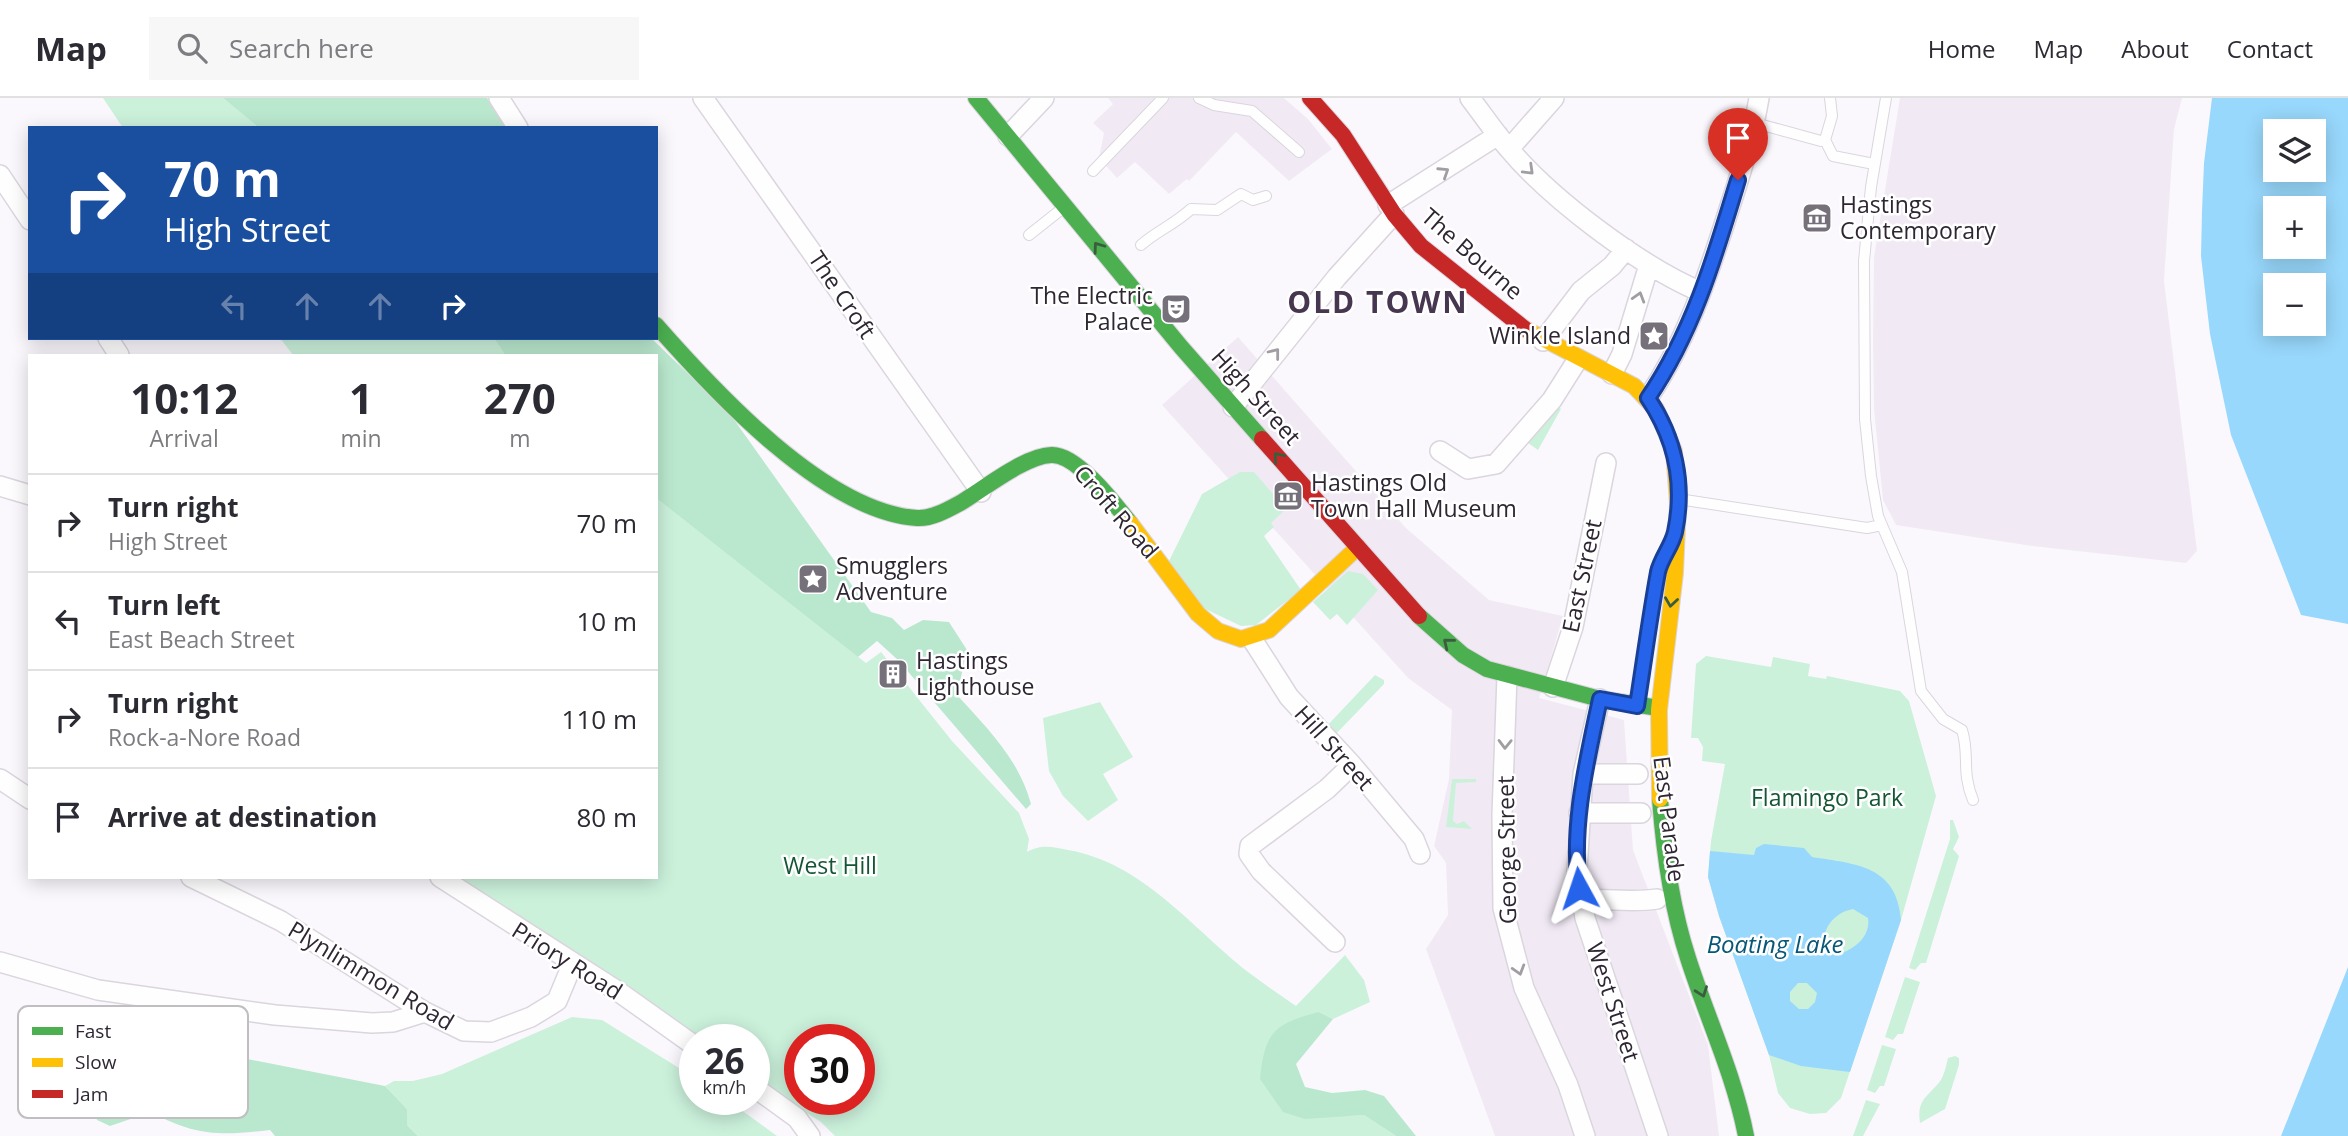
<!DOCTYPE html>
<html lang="en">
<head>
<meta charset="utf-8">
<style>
  :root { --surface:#fff; --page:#f7f7f7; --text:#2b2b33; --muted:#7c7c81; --line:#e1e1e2 }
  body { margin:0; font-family:"Open Sans",sans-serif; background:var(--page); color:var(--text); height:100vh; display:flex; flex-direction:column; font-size:26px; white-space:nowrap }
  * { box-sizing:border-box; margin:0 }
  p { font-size:23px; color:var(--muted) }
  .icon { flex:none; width:38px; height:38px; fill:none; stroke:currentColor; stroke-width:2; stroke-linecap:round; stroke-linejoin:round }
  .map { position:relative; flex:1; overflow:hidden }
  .side { position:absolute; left:28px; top:256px; width:630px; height:525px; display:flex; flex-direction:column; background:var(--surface); border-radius:0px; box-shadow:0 4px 18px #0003 }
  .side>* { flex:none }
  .top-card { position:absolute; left:28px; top:28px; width:630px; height:214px; border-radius:0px; box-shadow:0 4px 18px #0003; background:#1a4fa0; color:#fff; overflow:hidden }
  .controls { position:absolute; left:2263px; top:21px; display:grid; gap:14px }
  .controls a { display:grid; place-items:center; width:63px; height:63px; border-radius:0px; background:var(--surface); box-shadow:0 4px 18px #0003; font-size:35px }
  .speed { position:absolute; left:679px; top:926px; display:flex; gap:14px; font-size:35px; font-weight:700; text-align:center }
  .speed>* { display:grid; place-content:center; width:91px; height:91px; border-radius:50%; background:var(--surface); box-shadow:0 4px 18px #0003; line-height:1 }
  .speed small { font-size:18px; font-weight:400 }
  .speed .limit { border:10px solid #d22; background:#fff; color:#111 }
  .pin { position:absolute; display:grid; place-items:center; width:60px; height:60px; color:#fff; margin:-72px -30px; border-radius:50% 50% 50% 0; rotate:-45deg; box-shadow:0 0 7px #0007 }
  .pin .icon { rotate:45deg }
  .me { position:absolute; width:77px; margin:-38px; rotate:355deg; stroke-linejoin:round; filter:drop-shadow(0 0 5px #0008) }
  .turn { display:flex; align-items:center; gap:24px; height:147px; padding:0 21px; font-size:32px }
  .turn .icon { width:91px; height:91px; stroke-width:2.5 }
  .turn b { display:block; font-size:49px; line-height:60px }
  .lanes { display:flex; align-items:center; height:66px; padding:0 21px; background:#0003; justify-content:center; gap:35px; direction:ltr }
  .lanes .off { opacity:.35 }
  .eta { display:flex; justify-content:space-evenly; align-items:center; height:119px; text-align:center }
  .eta b { font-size:42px; font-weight:700; line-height:49px }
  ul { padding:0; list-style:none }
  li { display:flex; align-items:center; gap:21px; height:98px; padding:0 21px; border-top:2px solid var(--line) }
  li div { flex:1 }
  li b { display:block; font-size:26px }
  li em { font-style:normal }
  header { display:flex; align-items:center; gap:42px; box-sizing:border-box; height:98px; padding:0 35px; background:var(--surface); border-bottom:2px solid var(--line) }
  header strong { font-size:33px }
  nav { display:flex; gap:38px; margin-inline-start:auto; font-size:24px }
  .search { width:490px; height:63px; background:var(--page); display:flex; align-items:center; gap:18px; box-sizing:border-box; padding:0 24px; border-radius:0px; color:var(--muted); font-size:26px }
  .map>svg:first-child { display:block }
  .built { fill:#f1eaf5 }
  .green { fill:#cbf1db; fill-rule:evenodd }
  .forest { fill:#bae8ce }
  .water { fill:#98d8fc; fill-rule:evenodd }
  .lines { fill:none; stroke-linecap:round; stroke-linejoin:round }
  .lane-casing { stroke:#dbd5de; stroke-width:12 }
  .street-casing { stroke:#dbd5de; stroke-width:22 }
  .fast-casing { stroke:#dbd5de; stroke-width:18 }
  .slow-casing { stroke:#dbd5de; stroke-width:18 }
  .jam-casing { stroke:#dbd5de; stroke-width:18 }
  .lane { stroke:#fefeff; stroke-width:10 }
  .street { stroke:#fefeff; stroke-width:19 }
  .fast { stroke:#4caf50; stroke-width:16 }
  .slow { stroke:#ffc107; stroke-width:16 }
  .jam { stroke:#c62828; stroke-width:16 }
  .oneway { stroke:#a19da3 }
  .oneway2 { stroke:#3b5d3f }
  .route-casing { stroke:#184099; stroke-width:18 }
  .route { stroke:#2563eb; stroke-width:12 }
  .labels { text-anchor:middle; stroke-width:5; stroke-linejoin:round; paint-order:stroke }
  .poi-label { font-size:23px; fill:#2f2633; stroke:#fff; text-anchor:start }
  .street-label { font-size:23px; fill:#2f2633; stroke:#fff }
  .park-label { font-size:23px; fill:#145534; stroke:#fff }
  .water-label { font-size:24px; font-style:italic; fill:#075776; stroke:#fff }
  .district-label { font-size:30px; font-weight:bold; letter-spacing:2px; fill:#47364f; stroke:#fff }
  .key { fill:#fff; stroke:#c1bec2; stroke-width:2 }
  .key-label { font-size:19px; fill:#2f2633 }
</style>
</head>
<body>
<header>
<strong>Map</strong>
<div class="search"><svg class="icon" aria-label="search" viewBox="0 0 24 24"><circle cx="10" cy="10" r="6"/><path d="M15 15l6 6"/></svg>Search here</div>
<nav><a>Home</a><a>Map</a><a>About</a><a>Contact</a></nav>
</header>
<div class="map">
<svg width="2348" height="1038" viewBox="0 0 2348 1038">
  <rect width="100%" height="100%" fill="#fbf8fd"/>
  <path class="built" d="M 1108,0 L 1284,0 L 1308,21 L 1332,51 L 1289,83 L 1236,34 L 1193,79 L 1189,83 L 1187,81 L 1169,96 L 1135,64 L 1117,80 L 1099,60 L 1104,35 L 1093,25 L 1113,6 Z
    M 1900,0 L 2182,0 L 2174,31 L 2164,183 L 2197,453 L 2186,465 L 2032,448 L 1896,427 L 1883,402 L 1874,311 L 1873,241 L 1874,159 Z
    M 1238,239 L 1406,430 L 1489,502 L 1563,518 L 1539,600 L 1624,622 L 1633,752 L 1708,947 L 1719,1038 L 1495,1038 L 1426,851 L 1448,817 L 1446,765 L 1434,748 L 1449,681 L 1452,612 L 1408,580 L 1162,307 Z"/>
  <path class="green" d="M 103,0 L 223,0 L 259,30 L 123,30 Z
    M 280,240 L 494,240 L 505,257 L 293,257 Z
    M 1558,308 L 1561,311 L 1538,352 L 1528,345 Z
    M 1240,374 L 1254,374 L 1286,411 L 1271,425 L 1274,429 L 1264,438 L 1301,492 L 1256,527 L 1241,528 L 1197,507 L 1168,465 L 1202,396 Z
    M 656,400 L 866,565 L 881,554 L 952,643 L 1019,715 L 1029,741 L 1027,754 C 1042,746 1052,749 1068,752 C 1143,765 1191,829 1248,874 C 1264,886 1280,897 1296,908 L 1345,857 L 1364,882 L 1370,904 L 1333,921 L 1319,914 L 1260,981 L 1338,1018 L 1364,1017 L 1396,1038 L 835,1038 L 821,1024 L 754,982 L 754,942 L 695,942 L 470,789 L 458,779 L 656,779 ZM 800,942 L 859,942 L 859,1001 L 800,1001 Z
    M 1348,473 L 1363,476 L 1378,492 L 1347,527 L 1337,516 L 1330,522 L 1313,504 Z
    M 1706,558 L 1771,569 L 1773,559 L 1810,566 L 1808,578 L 1826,581 L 1827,578 L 1900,593 L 1909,603 L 1936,698 L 1901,822 L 1841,1000 L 1826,1015 L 1810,1016 L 1790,1010 L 1778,995 L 1769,957 L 1719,818 L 1708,779 L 1711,743 L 1725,666 L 1702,663 L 1703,649 L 1698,640 L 1691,640 L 1696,566 Z
    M 1375,577 L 1384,582 L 1384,586 L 1333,639 L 1324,631 Z
    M 1100,604 L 1133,659 L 1103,676 L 1118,702 L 1088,723 L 1063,698 L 1049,673 L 1043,620 Z
    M 1452,681 L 1476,681 L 1476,684 L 1456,685 L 1453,723 L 1457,726 L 1464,723 L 1472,731 L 1446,729 Z
    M 1950,722 L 1953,722 L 1959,739 L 1953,751 L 1959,758 L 1926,865 L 1921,865 L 1915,872 L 1909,870 L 1950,741 Z
    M 1905,879 L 1920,884 L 1903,936 L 1898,936 L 1893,942 L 1885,939 Z
    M 572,919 L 602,922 L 695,980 L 695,1001 L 726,1001 L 777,1038 L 418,1038 L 407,1027 L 407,1011 L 385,988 L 394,983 L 413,983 L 442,976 Z
    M 1882,947 L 1896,951 L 1884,988 L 1880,988 L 1875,995 L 1867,992 Z
    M 1955,958 L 1959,960 L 1959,967 L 1945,1011 L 1920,1025 C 1917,1004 1924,1001 1937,987 C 1944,980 1946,968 1948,960 Z
    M 1866,1002 L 1880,1006 L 1863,1038 L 1853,1038 Z"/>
  <path class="forest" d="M 223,0 L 487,0 L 508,30 L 259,30 Z
    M 494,240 L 651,240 L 730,316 L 871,514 L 892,520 L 904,532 L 923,522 L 949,524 L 967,552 L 957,597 C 987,630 1019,661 1031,706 L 1026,711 L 898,562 L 877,543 L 858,559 L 656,400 L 656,257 L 505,257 Z
    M 1319,914 L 1333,921 L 1296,966 L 1305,989 L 1332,995 L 1365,992 L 1384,998 L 1416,1038 L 1396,1038 L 1364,1017 L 1305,1021 L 1283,1014 L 1260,981 C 1265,933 1274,926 1319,914 Z
    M 161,952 L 201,952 L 385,988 L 407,1011 L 407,1027 L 418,1038 L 275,1038 L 270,1032 C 220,1038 195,1038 151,1014 L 110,1028 L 97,1022 L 90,999 L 91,989 Z"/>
  <path class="water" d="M 2212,0 L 2348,0 L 2348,526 L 2301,517 L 2231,337 L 2210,236 L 2201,158 L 2202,113 L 2204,65 ZM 2275,33 L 2314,33 L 2314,72 L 2275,72 ZM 2275,110 L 2314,110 L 2314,149 L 2275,149 ZM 2275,187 L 2314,187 L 2314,226 L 2275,226 Z
    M 1764,746 L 1804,750 L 1812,759 C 1855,766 1897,767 1901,822 L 1850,974 L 1801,968 L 1769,957 L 1719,818 L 1708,779 L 1710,753 L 1754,757 L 1756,750 ZM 1853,811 L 1868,820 C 1871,838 1854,852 1838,856 L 1824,842 C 1825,826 1837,814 1853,811 ZM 1798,885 L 1807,885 L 1817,895 L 1815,904 L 1808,911 L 1799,911 L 1790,903 L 1790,894 Z
    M 2348,869 L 2348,1038 L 2281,1038 Z"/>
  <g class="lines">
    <g class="lane-casing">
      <path id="lane" d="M 1199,0 L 1214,7 L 1252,13 L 1299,54
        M 1886,0 L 1871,89 L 1864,163 L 1865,321 L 1871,378 L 1878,418 L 1902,474 L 1921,593 L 1943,621 L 1962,632 C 1970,657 1961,673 1973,702
        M 1755,25 L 1821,43 L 1825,42 L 1832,18 L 1830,0
        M 1825,42 L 1833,58 L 1874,66
        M 1093,73 L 1163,0
        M 1029,137 L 1063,110
        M 1141,147 C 1157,133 1175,126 1191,111 L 1217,112 L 1241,96 L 1253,102 L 1266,98
        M 1685,402 L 1867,430 L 1882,427"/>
    </g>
    <g class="street-casing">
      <path id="street" d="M 499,0 L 518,30
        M 703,0 L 981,394
        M 1470,0 C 1483,17 1495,35 1509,51 C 1552,102 1640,168 1701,194
        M 1008,38 L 1044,0
        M 1509,51 L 1554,0
        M 0,77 L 30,122
        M 1388,107 L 1498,37
        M 108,240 L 119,257
        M 1543,243 L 1581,193 L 1612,168 L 1626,151
        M 1612,276 L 1622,256 L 1649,167
        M 1648,300 C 1685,245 1705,186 1725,124 C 1738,83 1752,42 1759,0
        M 1233,309 L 1337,179 L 1394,116
        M 1440,353 L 1468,371 L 1496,366 L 1552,302 L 1578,261
        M 0,388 L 30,397
        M 1252,541 L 1289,599 L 1352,667 L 1414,741 L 1420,756
        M 1507,578 L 1502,717 L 1503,810 L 1524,890 L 1568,987 L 1585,1038
        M 1553,589 L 1573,529 L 1606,365
        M 1600,601 L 1583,676 L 1577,773 L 1585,820 L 1658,1038
        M 1583,676 L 1638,676
        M 0,681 L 30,701
        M 1579,715 L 1641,715
        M 191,779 L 281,823 L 425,914 L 464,933 L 491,934 L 531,919 L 557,903 L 572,867
        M 440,779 L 619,894 L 695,948
        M 1581,802 C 1607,800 1631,805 1657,801
        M 1335,844 L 1261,773 L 1249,756 L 1250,748 L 1327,691 L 1352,667
        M 0,864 L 98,892 L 275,917 L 372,925 L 393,924 L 425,914
        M 754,989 L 797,1020 L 810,1038"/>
    </g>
    <g class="fast-casing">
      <path id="fast" d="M 976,0 L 1181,249 L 1262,341
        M 656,227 C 714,293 825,414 917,420 C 932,421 949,411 962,404 C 985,390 1025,358 1051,357 C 1076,355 1115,406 1130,425
        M 1419,518 L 1463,557 L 1487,571 L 1600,601 L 1659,610
        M 1660,701 C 1664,755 1671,808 1688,860 C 1707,920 1734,976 1746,1038"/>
    </g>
    <g class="slow-casing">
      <path id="slow" d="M 1525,231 L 1634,288 L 1656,311 L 1674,353 L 1678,406 L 1675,475 L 1659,612 L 1660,701
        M 1130,425 L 1198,516 L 1218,533 L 1241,541 L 1269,532 L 1358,449"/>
    </g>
    <g class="jam-casing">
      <path id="jam" d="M 1310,0 L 1343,37 L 1394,116 L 1421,148 L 1525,231
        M 1262,341 L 1419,518"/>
    </g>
    <use href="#lane" class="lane"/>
    <use href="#street" class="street"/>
    <use href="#fast" class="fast"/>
    <use href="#slow" class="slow"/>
    <use href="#jam" class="jam"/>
  </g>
  <defs><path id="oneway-chevron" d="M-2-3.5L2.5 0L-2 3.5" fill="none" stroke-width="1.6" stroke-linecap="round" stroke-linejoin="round" transform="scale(1.75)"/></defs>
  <g class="oneway">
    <use href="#oneway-chevron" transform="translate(1529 72) rotate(44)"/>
    <use href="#oneway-chevron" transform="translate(1444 74) rotate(-33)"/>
    <use href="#oneway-chevron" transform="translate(1639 199) rotate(-73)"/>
    <use href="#oneway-chevron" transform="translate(1275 255) rotate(-52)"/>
    <use href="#oneway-chevron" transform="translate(1505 646) rotate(91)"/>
    <use href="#oneway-chevron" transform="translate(1519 872) rotate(73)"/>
  </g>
  <g class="oneway2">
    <use href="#oneway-chevron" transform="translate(1098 149) rotate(-126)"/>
    <use href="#oneway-chevron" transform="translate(1278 359) rotate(-130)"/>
    <use href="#oneway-chevron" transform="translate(1671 504) rotate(98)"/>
    <use href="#oneway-chevron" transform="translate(1448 545) rotate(-141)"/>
    <use href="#oneway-chevron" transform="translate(1702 894) rotate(70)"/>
  </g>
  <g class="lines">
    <g class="route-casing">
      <path id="route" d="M 1579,790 C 1571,726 1587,663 1600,601 L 1637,608 C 1644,563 1650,518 1658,474 C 1661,460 1672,448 1675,434 C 1685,386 1675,340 1648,300 C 1693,234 1715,158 1738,82"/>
    </g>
    <use href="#route" class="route"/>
  </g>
  <defs>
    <g id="museum-square" transform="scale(1.575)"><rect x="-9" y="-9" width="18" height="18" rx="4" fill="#76707a" stroke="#fff"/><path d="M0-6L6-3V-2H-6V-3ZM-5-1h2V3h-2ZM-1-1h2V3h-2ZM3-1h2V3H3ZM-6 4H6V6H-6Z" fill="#fff"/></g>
    <g id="theatre-square" transform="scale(1.575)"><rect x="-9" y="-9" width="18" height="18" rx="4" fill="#76707a" stroke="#fff"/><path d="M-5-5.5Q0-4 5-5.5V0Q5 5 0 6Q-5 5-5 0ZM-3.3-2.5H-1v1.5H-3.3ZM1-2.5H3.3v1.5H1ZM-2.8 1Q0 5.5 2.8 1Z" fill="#fff"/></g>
    <g id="sight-square" transform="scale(1.575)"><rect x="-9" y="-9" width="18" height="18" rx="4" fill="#76707a" stroke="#fff"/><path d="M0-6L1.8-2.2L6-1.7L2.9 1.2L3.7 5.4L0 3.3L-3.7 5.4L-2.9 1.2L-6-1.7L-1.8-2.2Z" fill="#fff"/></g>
    <g id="building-square" transform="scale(1.575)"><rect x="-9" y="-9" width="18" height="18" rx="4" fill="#76707a" stroke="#fff"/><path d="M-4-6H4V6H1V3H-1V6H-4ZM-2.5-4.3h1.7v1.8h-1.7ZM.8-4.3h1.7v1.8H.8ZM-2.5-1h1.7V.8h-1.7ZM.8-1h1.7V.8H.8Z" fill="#fff"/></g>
  </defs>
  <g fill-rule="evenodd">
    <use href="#museum-square" x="1817" y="120"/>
    <use href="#theatre-square" x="1176" y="211"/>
    <use href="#sight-square" x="1654" y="238"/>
    <use href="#museum-square" x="1288" y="398"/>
    <use href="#sight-square" x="813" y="481"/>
    <use href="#building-square" x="893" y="576"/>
  </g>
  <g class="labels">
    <g class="poi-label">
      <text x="1840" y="115">Hastings<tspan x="1840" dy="26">Contemporary</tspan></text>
      <text x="1153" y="206" text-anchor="end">The Electric<tspan x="1153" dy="26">Palace</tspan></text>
      <text x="1631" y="246" text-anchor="end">Winkle Island</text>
      <text x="1311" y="393">Hastings Old<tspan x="1311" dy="26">Town Hall Museum</tspan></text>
      <text x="836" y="476">Smugglers<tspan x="836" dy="26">Adventure</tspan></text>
      <text x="916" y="571">Hastings<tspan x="916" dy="26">Lighthouse</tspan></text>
    </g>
    <g class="street-label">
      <text transform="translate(1472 156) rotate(41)" y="8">The Bourne</text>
      <text transform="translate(842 197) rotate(56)" y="8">The Croft</text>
      <text transform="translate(1256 299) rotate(48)" y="8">High Street</text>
      <text transform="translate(1116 414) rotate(49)" y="8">Croft Road</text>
      <text transform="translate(1582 478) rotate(-78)" y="8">East Street</text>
      <text transform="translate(1334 650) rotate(48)" y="8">Hill Street</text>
      <text transform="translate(1669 721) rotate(83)" y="8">East Parade</text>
      <text transform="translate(1507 752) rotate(-91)" y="8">George Street</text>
      <text transform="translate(567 863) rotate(32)" y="8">Priory Road</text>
      <text transform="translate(371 878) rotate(31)" y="8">Plynlimmon Road</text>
      <text transform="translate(1613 904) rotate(72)" y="8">West Street</text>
    </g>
    <g class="park-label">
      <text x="1827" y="708">Flamingo Park</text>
      <text x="830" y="776">West Hill</text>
    </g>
    <g class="water-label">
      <text x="1775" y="855">Boating Lake</text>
    </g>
    <g class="district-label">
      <text x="1378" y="215">OLD TOWN</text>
    </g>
  </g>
  <rect x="18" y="908" width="230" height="112" rx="10" class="key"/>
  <rect x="32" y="929" width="31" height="8" fill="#4caf50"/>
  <rect x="32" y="960" width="31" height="9" fill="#ffc107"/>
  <rect x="32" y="992" width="31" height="8" fill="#c62828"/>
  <g class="key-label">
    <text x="75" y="940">Fast</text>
    <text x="75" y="971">Slow</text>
    <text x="75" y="1003">Jam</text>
  </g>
</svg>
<div class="controls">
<a><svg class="icon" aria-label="layers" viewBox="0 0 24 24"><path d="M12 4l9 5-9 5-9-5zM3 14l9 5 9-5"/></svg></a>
<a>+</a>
<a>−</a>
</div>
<div class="speed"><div>26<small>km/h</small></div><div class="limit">30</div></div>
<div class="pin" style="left:1738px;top:82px;background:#d93025"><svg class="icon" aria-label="arrive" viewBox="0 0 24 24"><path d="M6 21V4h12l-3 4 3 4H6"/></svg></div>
<svg class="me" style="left:1579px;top:790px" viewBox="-20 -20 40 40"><path d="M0-17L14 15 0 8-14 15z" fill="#2563eb" stroke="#fff" stroke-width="4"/></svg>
<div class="top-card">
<div class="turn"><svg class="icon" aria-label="right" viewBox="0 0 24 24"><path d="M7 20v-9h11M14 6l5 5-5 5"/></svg><div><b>70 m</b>High Street</div></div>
<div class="lanes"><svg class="icon off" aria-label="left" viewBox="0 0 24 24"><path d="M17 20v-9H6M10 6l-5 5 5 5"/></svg><svg class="icon off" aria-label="ahead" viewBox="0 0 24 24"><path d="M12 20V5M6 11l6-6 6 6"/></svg><svg class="icon off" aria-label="ahead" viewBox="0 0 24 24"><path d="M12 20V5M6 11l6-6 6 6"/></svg><svg class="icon" aria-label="right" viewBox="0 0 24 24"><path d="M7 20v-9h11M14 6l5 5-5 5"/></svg></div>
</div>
<section class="side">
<div class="eta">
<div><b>10:12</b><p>Arrival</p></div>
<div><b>1</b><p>min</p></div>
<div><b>270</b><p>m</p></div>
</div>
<ul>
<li><svg class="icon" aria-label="right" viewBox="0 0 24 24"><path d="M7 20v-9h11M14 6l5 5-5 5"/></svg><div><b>Turn right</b><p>High Street</p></div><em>70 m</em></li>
<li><svg class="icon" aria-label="left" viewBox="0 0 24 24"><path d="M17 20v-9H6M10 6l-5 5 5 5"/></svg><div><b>Turn left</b><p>East Beach Street</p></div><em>10 m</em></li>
<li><svg class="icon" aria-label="right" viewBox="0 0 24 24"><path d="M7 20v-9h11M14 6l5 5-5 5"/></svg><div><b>Turn right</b><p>Rock-a-Nore Road</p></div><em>110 m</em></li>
<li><svg class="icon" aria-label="arrive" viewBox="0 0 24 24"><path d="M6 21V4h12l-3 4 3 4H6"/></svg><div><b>Arrive at destination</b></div><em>80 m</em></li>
</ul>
</section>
</div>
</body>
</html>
